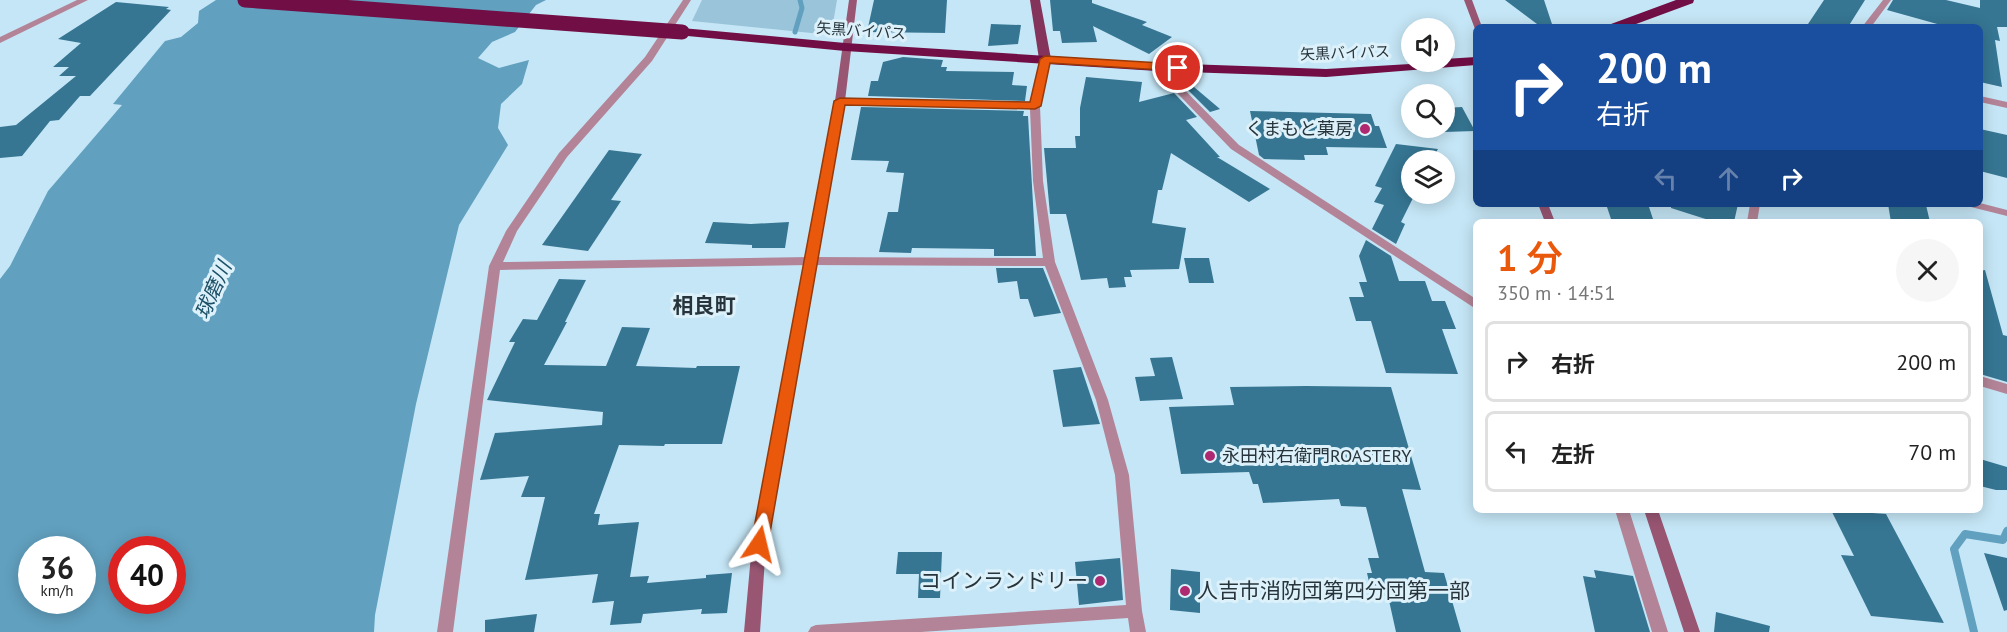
<!DOCTYPE html>
<html lang="ja">
<head>
<meta charset="utf-8">
<style>
  :root { --surface:#fff; --page:#f6f6f6; --text:#222; --muted:#767676; --line:#e0e0e0; --accent:#ea580c }
  body { margin:0; font-family:"PT Sans","Noto Sans JP",sans-serif; background:var(--page); color:var(--text); height:100vh; display:flex; flex-direction:column; font-size:22px; white-space:nowrap }
  * { box-sizing:border-box; margin:0 }
  p { font-size:20px; color:var(--muted) }
  .icon { flex:none; width:33px; height:33px; fill:none; stroke:currentColor; stroke-width:2; stroke-linecap:round; stroke-linejoin:round }
  .map { position:relative; flex:1; overflow:hidden }
  .side { position:absolute; left:1473px; top:219px; width:510px; height:294px; display:flex; flex-direction:column; background:var(--surface); border-radius:9px; box-shadow:0 3px 15px #0003 }
  .side>* { flex:none }
  .top-card { position:absolute; left:1473px; top:24px; width:510px; height:183px; border-radius:9px; box-shadow:0 3px 15px #0003; background:#1a4fa0; color:#fff; overflow:hidden }
  .buttons { position:absolute; left:1401px; top:18px; display:grid; gap:12px }
  .buttons a { display:grid; place-items:center; width:54px; height:54px; border-radius:50%; background:var(--surface); box-shadow:0 3px 15px #0003; font-size:30px }
  .speed { position:absolute; left:18px; top:536px; display:flex; gap:12px; font-size:30px; font-weight:700; text-align:center }
  .speed>* { display:grid; place-content:center; width:78px; height:78px; border-radius:50%; background:var(--surface); box-shadow:0 3px 15px #0003; line-height:1 }
  .speed small { font-size:15px; font-weight:400 }
  .speed .limit { border:9px solid #d22; background:#fff; color:#111 }
  .pin { position:absolute; display:grid; place-items:center; width:51px; height:51px; color:#fff; margin:-26px; border:3px solid #fff; border-radius:50%; box-shadow:0 2px 6px #0007 }
  .me { position:absolute; width:66px; margin:-33px; rotate:10deg; stroke-linejoin:round; filter:drop-shadow(0 0 4px #0008) }
  .turn { display:flex; align-items:center; gap:21px; height:126px; padding:0 24px; font-size:27px }
  .turn .icon { width:78px; height:78px; stroke-width:2.5 }
  .turn b { display:block; font-size:42px; line-height:51px }
  .lanes { display:flex; align-items:center; height:57px; padding:0 24px; background:#0003; justify-content:center; gap:30px; direction:ltr }
  .lanes .off { opacity:.35 }
  .round { display:grid; place-items:center; flex:none; width:63px; height:63px; border-radius:32px; background:var(--page) }
  .overview { display:flex; align-items:center; justify-content:space-between; height:102px; padding:0 24px }
  h1 { font-size:36px; font-weight:600; line-height:45px; color:var(--accent) }
  ul { padding:0; list-style:none }
  li { display:flex; align-items:center; gap:18px; height:81px; margin:0 12px 9px; padding:0 12px; border:3px solid var(--line); border-radius:9px }
  li div { flex:1 }
  li b { display:block; font-size:22px }
  li em { font-style:normal }
  .map>svg:first-child { display:block }
  .green { fill:#9ac4da }
  .water { fill:#61a0bf; fill-rule:evenodd }
  .lines { fill:none; stroke-linecap:round; stroke-linejoin:round }
  .stream-far1 { stroke:#61a0bf; stroke-width:5 }
  .stream { stroke:#61a0bf; stroke-width:8 }
  .building { fill:#367693 }
  .street { fill:#b38497; fill-rule:evenodd }
  .secondary { fill:#995673; fill-rule:evenodd }
  .primary { fill:#84345a; fill-rule:evenodd }
  .highway { fill:#710e45; fill-rule:evenodd }
  .highway-bridge { stroke:#710e45; stroke-width:15 }
  .route { fill:#ea580c; stroke:#983908; stroke-width:1.5 }
  .poi-dot { fill:#ae2970; stroke:#ddf1fb; stroke-width:2 }
  .labels { text-anchor:middle; stroke-width:6; stroke-linejoin:round; paint-order:stroke }
  .far-street-label { font-size:15px; fill:#27343b; stroke:#ddf1fb }
  .poi-label { font-size:18px; fill:#27343b; stroke:#ddf1fb; text-anchor:end }
  .water-label { font-size:20px; font-style:italic; fill:#1c5066; stroke:#ddf1fb }
  .quarter-label { font-size:21px; font-weight:bold; fill:#27343b; stroke:#ddf1fb }
  .near-poi-label { font-size:21px; fill:#27343b; stroke:#ddf1fb; text-anchor:end }
</style>
</head>
<body>
<div class="map">
<svg width="2007" height="632" viewBox="0 0 2007 632">
  <rect width="100%" height="100%" fill="#c5e6f6"/>
  <path class="green" d="M 702,0 L 837,0 L 831,35 L 692,21 Z"/>
  <path class="water" d="M 216,0 L 546,0 L 536,5 L 515,32 L 492,42 L 478,58 L 499,68 L 529,60 L 522,84 L 501,104 L 498,128 L 508,145 L 459,225 L 416,404 L 375,615 L 374,632 L 0,632 L 0,279 L 10,266 L 48,191 L 122,105 L 113,104 L 165,41 L 181,37 L 198,23 L 199,11 ZM 32,549 L 82,549 L 82,600 L 32,600 ZM 122,549 L 172,549 L 172,600 L 122,600 Z"/>
  <g class="lines">
    <path class="stream-far1" d="M 795,32 L 802,8 L 800,0"/>
    <path class="stream" d="M 1974,632 L 1954,549 L 1965,534 L 2003,540 L 2007,531"/>
  </g>
  <path class="building" d="M 874,0 L 947,0 L 945,33 L 867,32 Z
    M 1050,0 L 1092,0 L 1092,3 L 1147,22 L 1142,25 L 1172,37 L 1149,54 L 1093,26 L 1097,42 L 1062,43 L 1060,31 L 1053,31 Z
    M 1505,0 L 1544,0 L 1553,27 L 1541,27 Z
    M 1824,0 L 1865,0 L 1848,27 L 1806,27 Z
    M 1893,0 L 1946,0 L 1980,8 L 1980,0 L 2007,0 L 2007,27 L 1997,27 L 2000,41 L 1995,40 L 2002,87 L 1980,82 L 1980,27 L 1948,27 L 1887,10 Z
    M 116,2 L 169,7 L 166,9 L 171,10 L 90,96 L 80,96 L 59,120 L 50,121 L 22,156 L 0,158 L 0,127 L 16,125 L 76,76 L 59,76 L 69,67 L 53,67 L 81,43 L 58,39 Z
    M 991,24 L 1021,25 L 1018,44 L 988,46 Z
    M 903,57 L 943,60 L 941,67 L 947,67 L 946,71 L 1014,72 L 1012,85 L 1027,86 L 1025,101 L 868,96 L 871,81 L 878,81 L 883,62 Z
    M 1086,77 L 1142,82 L 1139,102 L 1174,93 L 1197,117 L 1186,120 L 1220,157 L 1217,157 L 1270,189 L 1249,202 L 1171,153 L 1162,190 L 1158,190 L 1152,223 L 1186,228 L 1179,269 L 1130,270 L 1132,277 L 1124,277 L 1126,287 L 1109,288 L 1107,278 L 1081,280 L 1066,214 L 1050,214 L 1044,148 L 1076,148 L 1075,136 L 1080,136 L 1080,108 Z
    M 1194,87 L 1220,109 L 1210,112 L 1187,89 Z
    M 861,107 L 1024,111 L 1023,116 L 1028,116 L 1036,256 L 994,256 L 994,249 L 912,248 L 911,253 L 879,252 L 888,212 L 898,212 L 904,173 L 886,172 L 889,161 L 851,160 Z
    M 1462,107 L 1475,131 L 1444,132 L 1444,108 Z
    M 1250,111 L 1371,114 L 1375,126 L 1379,126 L 1387,148 L 1326,147 L 1328,155 L 1304,155 L 1305,160 L 1264,159 L 1259,155 Z
    M 1980,129 L 2007,135 L 2007,178 L 1980,171 Z
    M 1396,144 L 1438,149 L 1432,160 L 1412,160 L 1412,194 L 1415,194 L 1401,222 L 1405,224 L 1396,244 L 1372,229 L 1384,205 L 1374,202 L 1382,188 L 1375,186 Z
    M 609,150 L 642,154 L 611,200 L 621,201 L 588,251 L 542,245 Z
    M 1606,204 L 1648,204 L 1654,222 L 1612,222 Z
    M 1671,204 L 1738,204 L 1734,222 L 1715,222 L 1671,208 Z
    M 1888,204 L 1926,205 L 1930,222 L 1891,222 Z
    M 713,222 L 751,224 L 789,222 L 785,248 L 752,248 L 752,245 L 705,243 Z
    M 1366,240 L 1391,256 L 1399,281 L 1425,281 L 1432,301 L 1445,301 L 1456,329 L 1442,329 L 1458,374 L 1386,373 L 1371,321 L 1356,321 L 1349,297 L 1364,297 L 1359,282 L 1367,282 L 1359,256 Z
    M 1184,258 L 1209,258 L 1214,283 L 1189,283 Z
    M 996,268 L 1043,268 L 1061,313 L 1034,317 L 1028,299 L 1020,299 L 1017,281 L 998,283 Z
    M 1985,270 L 2003,335 L 2007,336 L 2007,382 L 1980,374 L 1980,271 Z
    M 559,279 L 586,280 L 565,322 L 567,322 L 544,365 L 606,366 L 622,327 L 650,328 L 636,366 L 696,368 L 697,366 L 740,366 L 722,444 L 665,444 L 664,446 L 619,445 L 594,514 L 600,514 L 598,525 L 639,522 L 630,577 L 649,576 L 647,583 L 706,578 L 706,575 L 732,573 L 727,613 L 701,614 L 702,609 L 643,614 L 641,623 L 610,625 L 614,601 L 592,603 L 598,574 L 525,580 L 545,497 L 521,497 L 529,476 L 480,480 L 495,433 L 602,425 L 603,412 L 487,400 L 515,342 L 509,342 L 523,319 L 537,320 Z
    M 1172,357 L 1183,399 L 1140,401 L 1135,377 L 1155,376 L 1150,358 Z
    M 1081,367 L 1100,424 L 1063,427 L 1053,370 Z
    M 1306,386 L 1391,387 L 1421,490 L 1402,489 L 1425,572 L 1444,573 L 1461,632 L 1396,632 L 1388,596 L 1372,595 L 1367,573 L 1372,573 L 1368,558 L 1379,558 L 1366,507 L 1341,506 L 1339,499 L 1263,503 L 1258,484 L 1253,484 L 1249,472 L 1181,474 L 1169,407 L 1234,405 L 1230,387 Z
    M 1980,459 L 2007,467 L 2007,490 L 1996,490 L 1980,486 Z
    M 1831,510 L 1886,514 L 1944,623 L 1871,616 L 1841,555 L 1854,556 Z
    M 898,552 L 942,552 L 940,598 L 918,598 L 919,574 L 896,574 Z
    M 1984,553 L 2007,558 L 2007,610 L 2004,611 Z
    M 1120,558 L 1123,600 L 1079,605 L 1075,562 Z
    M 1171,569 L 1200,572 L 1200,613 L 1170,610 Z
    M 1594,570 L 1633,576 L 1650,632 L 1595,632 L 1583,576 L 1596,578 Z
    M 1716,612 L 1770,626 L 1769,632 L 1714,632 Z
    M 537,614 L 534,632 L 485,632 L 485,620 Z"/>
  <g class="lines">
    <path class="street" d="M 77,0 L 88,0 L 0,43 L 0,37 Z
      M 683,0 L 691,0 L 652,61 L 567,157 L 517,231 L 503,262 L 810,257 L 1043,258 L 1033,181 L 1030,109 L 840,104 L 835,101 L 840,98 L 1031,103 L 1040,59 L 1045,56 L 1048,57 L 1050,59 L 1040,106 L 1043,181 L 1055,262 L 1108,400 L 1129,475 L 1142,611 L 1146,632 L 1130,632 L 1128,618 L 921,632 L 808,632 L 811,627 L 816,625 L 1126,605 L 1115,475 L 1096,400 L 1045,266 L 810,265 L 500,270 L 453,632 L 437,632 L 489,266 L 506,231 L 559,153 L 645,57 Z
      M 1883,0 L 1891,0 L 1871,27 L 1862,27 Z
      M 1157,64 L 1160,65 L 1239,145 L 1476,299 L 1476,309 L 1231,149 L 1154,69 L 1154,65 Z
      M 1980,96 L 2007,102 L 2007,108 L 1980,102 Z
      M 1980,203 L 2007,210 L 2007,216 L 1967,206 L 1966,204 Z
      M 1750,204 L 1760,204 L 1757,222 L 1747,222 Z
      M 1980,376 L 2007,384 L 2007,394 L 1980,386 Z
      M 1615,510 L 1629,510 L 1668,632 L 1652,632 Z"/>
    <path class="secondary" d="M 849,0 L 857,0 L 845,101 L 766,544 L 760,632 L 744,632 L 752,544 L 835,101 Z
      M 1464,0 L 1472,0 L 1482,27 L 1476,27 L 1475,29 Z
      M 1538,204 L 1548,204 L 1555,222 L 1545,222 Z
      M 1644,510 L 1658,510 L 1700,632 L 1684,632 Z"/>
    <path class="primary" d="M 1030,0 L 1040,0 L 1051,59 L 1049,61 L 1045,62 L 1039,59 Z"/>
    <path class="highway" d="M 1676,0 L 1694,0 L 1693,3 L 1628,27 L 1609,27 L 1611,24 Z
      M 682,28 L 845,43 L 1157,63 L 1326,69 L 1444,62 L 1444,59 L 1476,57 L 1476,65 L 1326,77 L 1157,71 L 845,51 L 677,35 L 675,32 L 677,29 Z"/>
    <path class="highway-bridge" d="M 245,0 L 682,32"/>
  </g>
  <path class="route" d="M 1045,56 L 1178,64 L 1184,68 L 1178,71 L 1050,63 L 1041,106 L 1035,109 L 845,105 L 768,544 L 765,549 L 759,551 L 753,549 L 751,544 L 834,101 L 840,98 L 1030,102 L 1040,59 Z"/>
  <g class="poi-dot">
    <circle cx="1365" cy="129" r="6"/>
    <circle cx="1210" cy="456" r="6"/>
    <circle cx="1100" cy="581" r="6"/>
    <circle cx="1185" cy="591" r="6"/>
  </g>
  <g class="labels">
    <g class="far-street-label">
      <text transform="translate(861 31) rotate(4)" y="5">矢黒バイパス</text>
      <text transform="translate(1345 53) rotate(-2)" y="5">矢黒バイパス</text>
    </g>
    <g class="poi-label">
      <text x="1353" y="135">くまもと菓房</text>
      <text x="1222" y="462" text-anchor="start">永田村右衛門ROASTERY</text>
    </g>
    <g class="water-label">
      <text transform="translate(213 290) rotate(-66)" y="7">球磨川</text>
    </g>
    <g class="quarter-label">
      <text x="704" y="313">相良町</text>
    </g>
    <g class="near-poi-label">
      <text x="1088" y="588">コインランドリー</text>
      <text x="1197" y="598" text-anchor="start">人吉市消防団第四分団第一部</text>
    </g>
  </g>
</svg>
<div class="buttons">
<a><svg class="icon" aria-label="sound" viewBox="0 0 24 24"><path d="M4 9h4l5-4v14l-5-4H4zM17 9q2 3 0 6"/></svg></a>
<a><svg class="icon" aria-label="search" viewBox="0 0 24 24"><circle cx="10" cy="10" r="6"/><path d="M15 15l6 6"/></svg></a>
<a><svg class="icon" aria-label="layers" viewBox="0 0 24 24"><path d="M12 4l9 5-9 5-9-5zM3 14l9 5 9-5"/></svg></a>
</div>
<div class="speed"><div>36<small>km/h</small></div><div class="limit">40</div></div>
<div class="pin" style="left:1178px;top:68px;background:#d93025"><svg class="icon" aria-label="arrive" viewBox="0 0 24 24"><path d="M6 21V4h12l-3 4 3 4H6"/></svg></div>
<svg class="me" style="left:759px;top:544px" viewBox="-20 -20 40 40"><path d="M0-17L14 15 0 8-14 15z" fill="#ea580c" stroke="#fff" stroke-width="4"/></svg>
<div class="top-card">
<div class="turn"><svg class="icon" aria-label="right" viewBox="0 0 24 24"><path d="M7 20v-9h11M14 6l5 5-5 5"/></svg><div><b>200 m</b>右折</div></div>
<div class="lanes"><svg class="icon off" aria-label="left" viewBox="0 0 24 24"><path d="M17 20v-9H6M10 6l-5 5 5 5"/></svg><svg class="icon off" aria-label="ahead" viewBox="0 0 24 24"><path d="M12 20V5M6 11l6-6 6 6"/></svg><svg class="icon" aria-label="right" viewBox="0 0 24 24"><path d="M7 20v-9h11M14 6l5 5-5 5"/></svg></div>
</div>
<section class="side">
<div class="overview"><div><h1>1 分</h1><p>350 m · 14:51</p></div><a class="round"><svg class="icon" aria-label="close" viewBox="0 0 24 24"><path d="M6 6l12 12M18 6L6 18"/></svg></a></div>
<ul>
<li><svg class="icon" aria-label="right" viewBox="0 0 24 24"><path d="M7 20v-9h11M14 6l5 5-5 5"/></svg><div><b>右折</b></div><em>200 m</em></li>
<li><svg class="icon" aria-label="left" viewBox="0 0 24 24"><path d="M17 20v-9H6M10 6l-5 5 5 5"/></svg><div><b>左折</b></div><em>70 m</em></li>
</ul>
</section>
</div>
</body>
</html>
